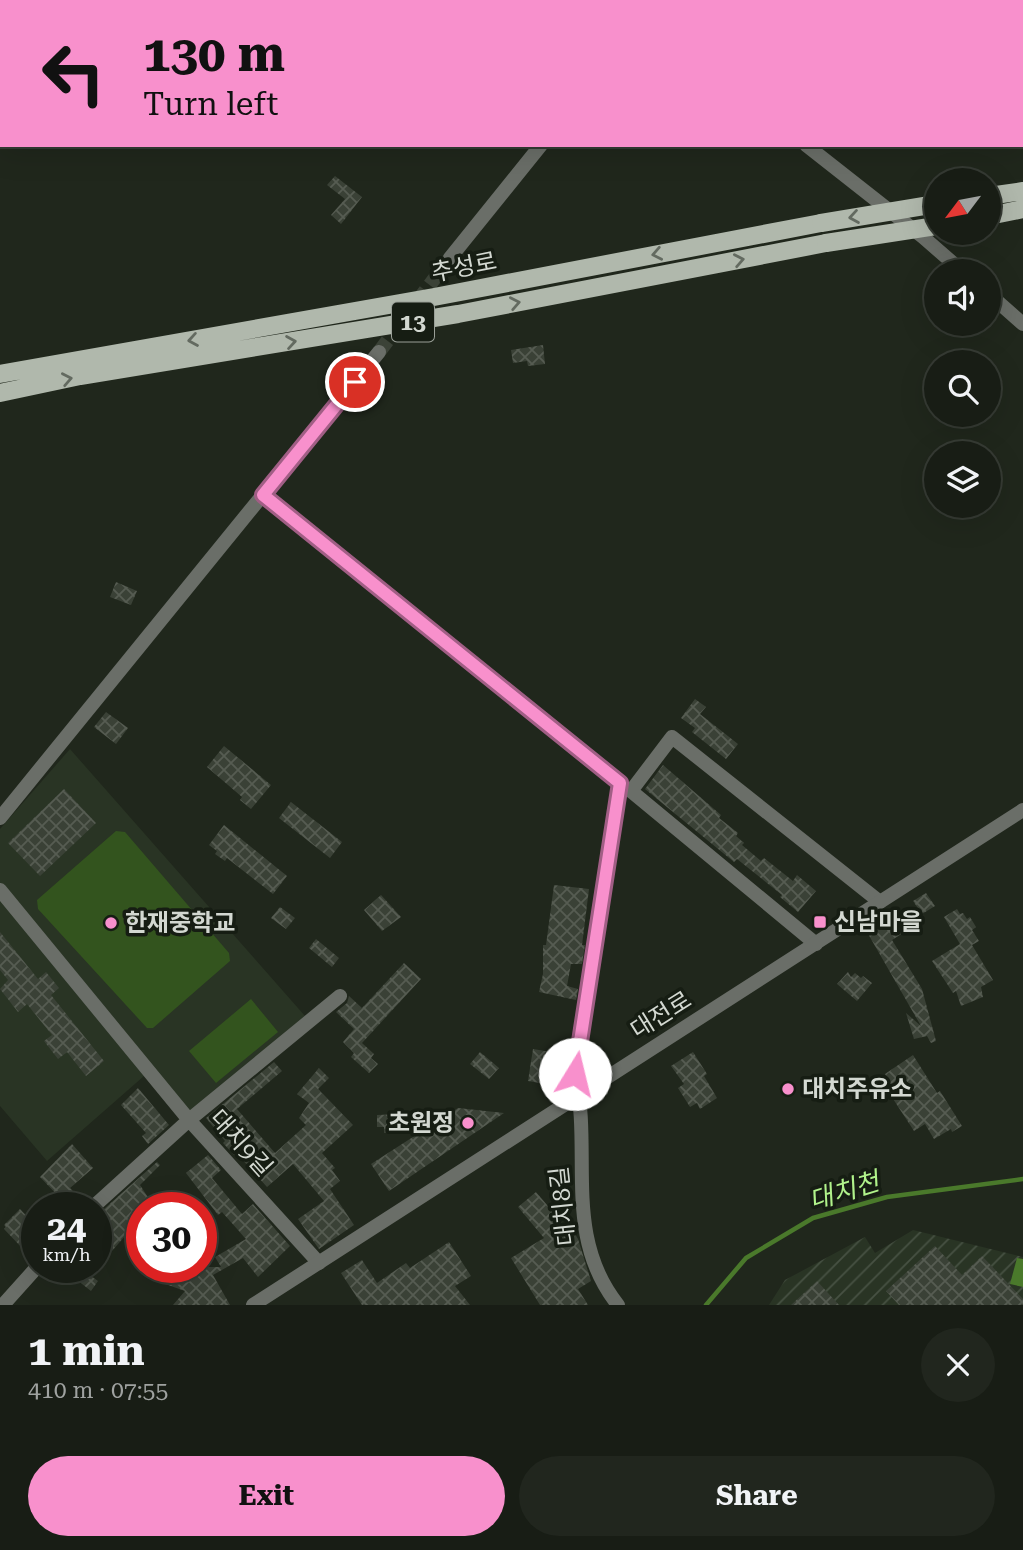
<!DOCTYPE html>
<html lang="en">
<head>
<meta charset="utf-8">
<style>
  :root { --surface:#181d15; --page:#21261e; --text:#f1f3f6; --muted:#9fa2a0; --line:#363b34; --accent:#f890cc }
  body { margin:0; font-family:"Roboto Serif","Noto Sans KR",serif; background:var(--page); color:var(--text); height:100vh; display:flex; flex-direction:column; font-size:26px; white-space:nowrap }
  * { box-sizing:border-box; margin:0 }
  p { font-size:23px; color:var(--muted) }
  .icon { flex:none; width:38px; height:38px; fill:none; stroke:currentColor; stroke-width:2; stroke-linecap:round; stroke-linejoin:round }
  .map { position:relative; height:1305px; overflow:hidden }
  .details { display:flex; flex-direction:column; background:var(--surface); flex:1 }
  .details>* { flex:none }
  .top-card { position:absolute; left:0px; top:0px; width:1024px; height:147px; box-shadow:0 7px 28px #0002,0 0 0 2px var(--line); background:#f890cc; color:#111; overflow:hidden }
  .needle { width:46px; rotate:238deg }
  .buttons { position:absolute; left:924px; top:168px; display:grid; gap:14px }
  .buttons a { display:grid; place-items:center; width:77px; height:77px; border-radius:50%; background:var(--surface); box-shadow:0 7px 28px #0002,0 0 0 2px var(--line); font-size:35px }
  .speed { position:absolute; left:21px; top:1192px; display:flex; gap:14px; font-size:35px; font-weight:700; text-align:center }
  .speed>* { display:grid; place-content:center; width:91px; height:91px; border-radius:50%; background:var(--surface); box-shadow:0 7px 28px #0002,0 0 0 2px var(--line); line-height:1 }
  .speed small { font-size:18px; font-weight:400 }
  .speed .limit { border:10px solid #d22; background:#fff; color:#111 }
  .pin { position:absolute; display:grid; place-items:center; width:60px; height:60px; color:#fff; margin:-30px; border:4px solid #fff; border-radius:50%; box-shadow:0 2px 7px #0007 }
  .me { position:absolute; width:77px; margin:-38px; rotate:9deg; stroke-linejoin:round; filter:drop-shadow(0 0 5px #0008) }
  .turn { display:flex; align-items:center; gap:24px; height:147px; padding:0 28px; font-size:32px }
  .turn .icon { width:91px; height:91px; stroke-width:2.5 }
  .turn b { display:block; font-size:49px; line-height:60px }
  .round { display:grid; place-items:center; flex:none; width:74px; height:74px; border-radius:37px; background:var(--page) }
  .headline { display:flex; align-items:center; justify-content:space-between; height:119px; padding:0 28px }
  h1 { font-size:42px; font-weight:700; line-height:52px }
  .primary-button { display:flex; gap:14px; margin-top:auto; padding:14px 28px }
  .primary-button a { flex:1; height:80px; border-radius:42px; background:var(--accent); color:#111; font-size:28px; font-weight:700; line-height:80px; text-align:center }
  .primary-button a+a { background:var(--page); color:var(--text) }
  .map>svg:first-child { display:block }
  .built { fill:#293424 }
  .industrial { fill:url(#industrial-furrows) }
  .park { fill:#33541e }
  .water { fill:#4a792b }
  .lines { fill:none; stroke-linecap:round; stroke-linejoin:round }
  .stream { stroke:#4a792b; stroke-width:4.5 }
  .building { fill:url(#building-cross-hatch) }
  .minor-tunnel { stroke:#3b4237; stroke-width:14; stroke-dasharray:14 7; stroke-linecap:butt }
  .minor { stroke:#6a6e68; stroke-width:14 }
  .tertiary { stroke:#6a6e68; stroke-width:14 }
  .primary { stroke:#b0b8ac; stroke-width:18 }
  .primary-bridge { stroke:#b0b8ac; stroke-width:18 }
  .oneway { stroke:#636a60 }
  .route-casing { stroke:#a15e85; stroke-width:18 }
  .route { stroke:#f890cc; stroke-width:12 }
  .poi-dot { fill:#f890cc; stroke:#161d13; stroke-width:2.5 }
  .labels { text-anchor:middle; stroke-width:7; stroke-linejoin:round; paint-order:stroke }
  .shield { fill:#161d13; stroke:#9aa098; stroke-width:2 }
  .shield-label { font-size:23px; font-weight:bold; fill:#d3d8d1 }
  .street-label { font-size:24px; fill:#d3d8d1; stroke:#161d13 }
  .poi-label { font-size:24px; font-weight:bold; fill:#d3d8d1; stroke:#161d13; text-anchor:start }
  .water-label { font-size:26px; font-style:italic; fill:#b1f38b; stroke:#161d13 }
</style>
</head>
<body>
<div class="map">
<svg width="1023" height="1305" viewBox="0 0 1023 1305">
  <defs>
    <pattern id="industrial-furrows" width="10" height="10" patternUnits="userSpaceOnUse" patternTransform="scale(1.75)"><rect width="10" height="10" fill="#293424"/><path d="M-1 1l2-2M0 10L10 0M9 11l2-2" fill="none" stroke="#475143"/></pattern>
    <pattern id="building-cross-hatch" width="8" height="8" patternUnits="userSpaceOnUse" patternTransform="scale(1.75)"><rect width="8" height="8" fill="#3a4136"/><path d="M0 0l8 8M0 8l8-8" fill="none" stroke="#565c52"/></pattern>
  </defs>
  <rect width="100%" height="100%" fill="#20271c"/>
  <path class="built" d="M 70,749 L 305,1016 L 189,1111 L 152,1069 L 47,1161 L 0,1106 L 0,829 Z"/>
  <path class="industrial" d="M 913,1230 L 1023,1257 L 1023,1305 L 769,1305 L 785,1280 L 865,1237 L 875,1253 Z"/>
  <path class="park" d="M 116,831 L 125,832 L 229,953 L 230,961 L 153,1028 L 147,1028 L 38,909 L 37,900 Z
    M 251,999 L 278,1032 L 216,1083 L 189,1051 Z"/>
  <path class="water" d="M 1017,1258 L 1023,1259 L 1023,1287 L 1010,1284 Z"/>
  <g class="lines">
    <path class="stream" d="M 706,1305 L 746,1258 L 813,1218 L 887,1197 L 1023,1179"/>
  </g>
  <path class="building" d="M 335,176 L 362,197 L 341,224 L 331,215 L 345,199 L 327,185 Z
    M 543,345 L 545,364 L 528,366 L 527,361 L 513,363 L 511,350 Z
    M 116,582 L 137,591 L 131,605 L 110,597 Z
    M 695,699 L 706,707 L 700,714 L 738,744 L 726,759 L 692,732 L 695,728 L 681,718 Z
    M 106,712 L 128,728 L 116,744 L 94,727 Z
    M 224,746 L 271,785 L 251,809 L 240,800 L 242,797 L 207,767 Z
    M 663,765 L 721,815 L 719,818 L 738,833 L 736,836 L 744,843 L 742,845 L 761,861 L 764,858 L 793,881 L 797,875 L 816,891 L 798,912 L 780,897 L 782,895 L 737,859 L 734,862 L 645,789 Z
    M 64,789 L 96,823 L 40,876 L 8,843 Z
    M 291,802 L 342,842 L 330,858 L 279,818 Z
    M 224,825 L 287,876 L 273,894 L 227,858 L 225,861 L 215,854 L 217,851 L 209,845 Z
    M 554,885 L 589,889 L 582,945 L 585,945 L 582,964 L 571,964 L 567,986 L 578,989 L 576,1000 L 539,992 L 543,974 L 543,945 L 546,945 Z
    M 926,893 L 935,906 L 922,914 L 913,901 Z
    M 381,895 L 401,917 L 382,931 L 364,910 Z
    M 280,907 L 295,918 L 286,929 L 271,918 Z
    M 912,909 L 920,922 L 892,940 L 922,989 L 936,1041 L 931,1043 L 927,1036 L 914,1039 L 906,1013 L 921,1026 L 867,932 L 887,925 Z
    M 957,909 L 960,914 L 963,913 L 967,919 L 970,917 L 976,927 L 972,930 L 979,941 L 972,945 L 993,980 L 981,987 L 983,997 L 961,1006 L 956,991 L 953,993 L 932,961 L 960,944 L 944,917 Z
    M 0,932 L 38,979 L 46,972 L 59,988 L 51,995 L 104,1061 L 86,1076 L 67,1052 L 58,1059 L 44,1041 L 52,1035 L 27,1004 L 18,1012 L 0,989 L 8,980 L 0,970 Z
    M 316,939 L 339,958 L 332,967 L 309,948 Z
    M 404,963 L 421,979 L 362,1043 L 374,1054 L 371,1058 L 378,1064 L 369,1073 L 351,1057 L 354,1053 L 343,1042 L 354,1029 L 336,1012 L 347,1003 L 349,996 L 362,1008 Z
    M 848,972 L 851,977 L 855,973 L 861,978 L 863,976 L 872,983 L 857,1001 L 837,984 Z
    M 533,1049 L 557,1053 L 551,1085 L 528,1081 Z
    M 480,1052 L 499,1068 L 489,1079 L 470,1064 Z
    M 693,1052 L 707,1074 L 704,1076 L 717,1098 L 700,1109 L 697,1103 L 690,1107 L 678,1088 L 684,1084 L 671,1066 Z
    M 913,1055 L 937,1093 L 940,1091 L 962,1126 L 952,1132 L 951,1129 L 934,1139 L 925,1124 L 914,1131 L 884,1085 L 889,1081 L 885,1074 Z
    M 274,1062 L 282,1071 L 237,1109 L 275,1153 L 306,1125 L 299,1118 L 309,1103 L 297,1094 L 319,1068 L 329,1078 L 318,1089 L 353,1125 L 322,1153 L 335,1168 L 332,1170 L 340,1181 L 330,1189 L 354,1225 L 319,1249 L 298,1219 L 324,1201 L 293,1164 L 267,1187 L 239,1156 L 236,1157 L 223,1143 L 225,1141 L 206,1118 Z
    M 138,1088 L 169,1125 L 148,1144 L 142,1136 L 146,1133 L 121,1105 Z
    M 458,1108 L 504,1113 L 389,1191 L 371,1164 Z
    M 402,1114 L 403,1132 L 384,1133 L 384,1127 L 377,1127 L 377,1115 Z
    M 72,1144 L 93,1168 L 70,1188 L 73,1191 L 62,1200 L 40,1177 Z
    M 208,1155 L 221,1170 L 212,1178 L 242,1214 L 253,1204 L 290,1246 L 258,1277 L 243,1258 L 213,1275 L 230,1305 L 173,1305 L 185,1291 L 168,1285 L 175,1267 L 221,1267 L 215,1257 L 246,1239 L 222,1212 L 218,1215 L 186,1173 Z
    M 157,1162 L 160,1165 L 140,1185 L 155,1208 L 142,1208 L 142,1256 L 125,1236 L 112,1251 L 96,1236 L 96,1216 Z
    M 536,1192 L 564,1225 L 568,1223 L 578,1239 L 591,1281 L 578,1289 L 588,1305 L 540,1305 L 511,1258 L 544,1238 L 518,1207 Z
    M 20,1209 L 37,1227 L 37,1236 L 23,1249 L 4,1229 L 6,1227 L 4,1225 Z
    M 449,1242 L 471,1276 L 455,1286 L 470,1305 L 362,1305 L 341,1273 L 362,1260 L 377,1283 L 406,1263 L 410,1268 Z
    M 935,1246 L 962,1275 L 982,1256 L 1023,1299 L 1023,1305 L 899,1305 L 886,1291 Z
    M 55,1267 L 88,1267 L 84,1271 L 98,1281 L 91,1291 L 77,1280 L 74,1283 Z
    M 817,1281 L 839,1305 L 791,1305 Z"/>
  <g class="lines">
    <path class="minor-tunnel" d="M 379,352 L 450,258"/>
    <path class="minor" d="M 450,258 L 541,145
      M 263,495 L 620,783 L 575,1074 C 593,1153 562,1235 618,1305
      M 0,818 L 379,352
      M 0,890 L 189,1120 L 340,996
      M 816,944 L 631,791 L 672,737 L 880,902
      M 92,1208 L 189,1120 L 319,1263
      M 3,1305 L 37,1267"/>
    <path class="tertiary" d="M 625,0 L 627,2
      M 806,145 L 923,237 L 962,271
      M 989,294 L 1023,324
      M 253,1305 L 1023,810"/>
    <path class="primary" d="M 989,196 L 1023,191
      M 989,216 L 1023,209
      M 0,374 L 434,297 L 821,223
      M 0,393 L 80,376 L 458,314 L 826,243"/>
    <path class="primary-bridge" d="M 821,223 L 936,204
      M 826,243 L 936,226"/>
  </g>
  <defs><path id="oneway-chevron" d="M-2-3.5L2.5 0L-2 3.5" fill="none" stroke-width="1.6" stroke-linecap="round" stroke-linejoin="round" transform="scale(1.75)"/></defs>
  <g class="oneway">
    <use href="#oneway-chevron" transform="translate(854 217) rotate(171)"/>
    <use href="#oneway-chevron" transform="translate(657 254) rotate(169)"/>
    <use href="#oneway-chevron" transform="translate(739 260) rotate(-11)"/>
    <use href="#oneway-chevron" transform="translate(515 303) rotate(-11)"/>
    <use href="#oneway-chevron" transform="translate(193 340) rotate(170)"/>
    <use href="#oneway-chevron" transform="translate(291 342) rotate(-9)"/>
    <use href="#oneway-chevron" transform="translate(67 379) rotate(-11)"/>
  </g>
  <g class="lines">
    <g class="route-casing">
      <path id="route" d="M 355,382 L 263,495 L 620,783 L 575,1074"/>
    </g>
    <use href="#route" class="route"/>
  </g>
  <g class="poi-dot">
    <rect x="813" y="915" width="14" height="14" rx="3.5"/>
    <circle cx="111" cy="923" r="7"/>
    <circle cx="788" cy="1089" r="7"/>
    <circle cx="468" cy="1123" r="7"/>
  </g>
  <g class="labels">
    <rect class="shield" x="392" y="302.5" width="42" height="39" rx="5"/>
    <g class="shield-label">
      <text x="413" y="330">13</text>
    </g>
    <g class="street-label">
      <text transform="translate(464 267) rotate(-11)" y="8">추성로</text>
      <text transform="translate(661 1015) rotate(-32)" y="8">대전로</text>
      <text transform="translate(241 1143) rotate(48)" y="8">대치9길</text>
      <text transform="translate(563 1206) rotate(-96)" y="8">대치8길</text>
    </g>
    <g class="poi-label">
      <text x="834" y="930">신남마을</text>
      <text x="125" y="931">한재중학교</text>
      <text x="802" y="1097">대치주유소</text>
      <text x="454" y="1131" text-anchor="end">초원정</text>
    </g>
    <g class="water-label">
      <text transform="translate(844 1191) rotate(-17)" y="9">대치천</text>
    </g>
  </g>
</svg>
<div class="buttons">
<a><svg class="needle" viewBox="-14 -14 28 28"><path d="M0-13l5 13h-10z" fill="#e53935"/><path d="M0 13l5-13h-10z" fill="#9fa2a0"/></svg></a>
<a><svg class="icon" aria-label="sound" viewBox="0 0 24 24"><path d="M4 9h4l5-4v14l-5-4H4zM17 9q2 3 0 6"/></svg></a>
<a><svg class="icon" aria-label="search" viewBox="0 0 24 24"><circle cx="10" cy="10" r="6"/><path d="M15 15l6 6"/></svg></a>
<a><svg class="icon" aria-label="layers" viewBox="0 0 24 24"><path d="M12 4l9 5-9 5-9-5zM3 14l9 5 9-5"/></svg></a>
</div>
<div class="speed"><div>24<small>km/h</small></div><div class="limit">30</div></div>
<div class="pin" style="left:355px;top:382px;background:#d93025"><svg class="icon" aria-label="arrive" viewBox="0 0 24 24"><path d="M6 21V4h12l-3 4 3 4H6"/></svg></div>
<svg class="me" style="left:575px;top:1074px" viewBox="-20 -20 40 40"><circle r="19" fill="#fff"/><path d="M0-13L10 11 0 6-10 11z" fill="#f890cc"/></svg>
<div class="top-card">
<div class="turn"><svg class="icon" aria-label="left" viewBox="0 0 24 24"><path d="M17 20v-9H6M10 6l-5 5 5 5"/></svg><div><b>130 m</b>Turn left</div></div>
</div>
</div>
<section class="details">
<div class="headline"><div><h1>1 min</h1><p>410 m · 07:55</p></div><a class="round"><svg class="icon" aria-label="close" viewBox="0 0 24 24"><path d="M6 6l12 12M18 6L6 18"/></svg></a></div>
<div class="primary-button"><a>Exit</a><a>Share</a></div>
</section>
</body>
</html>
